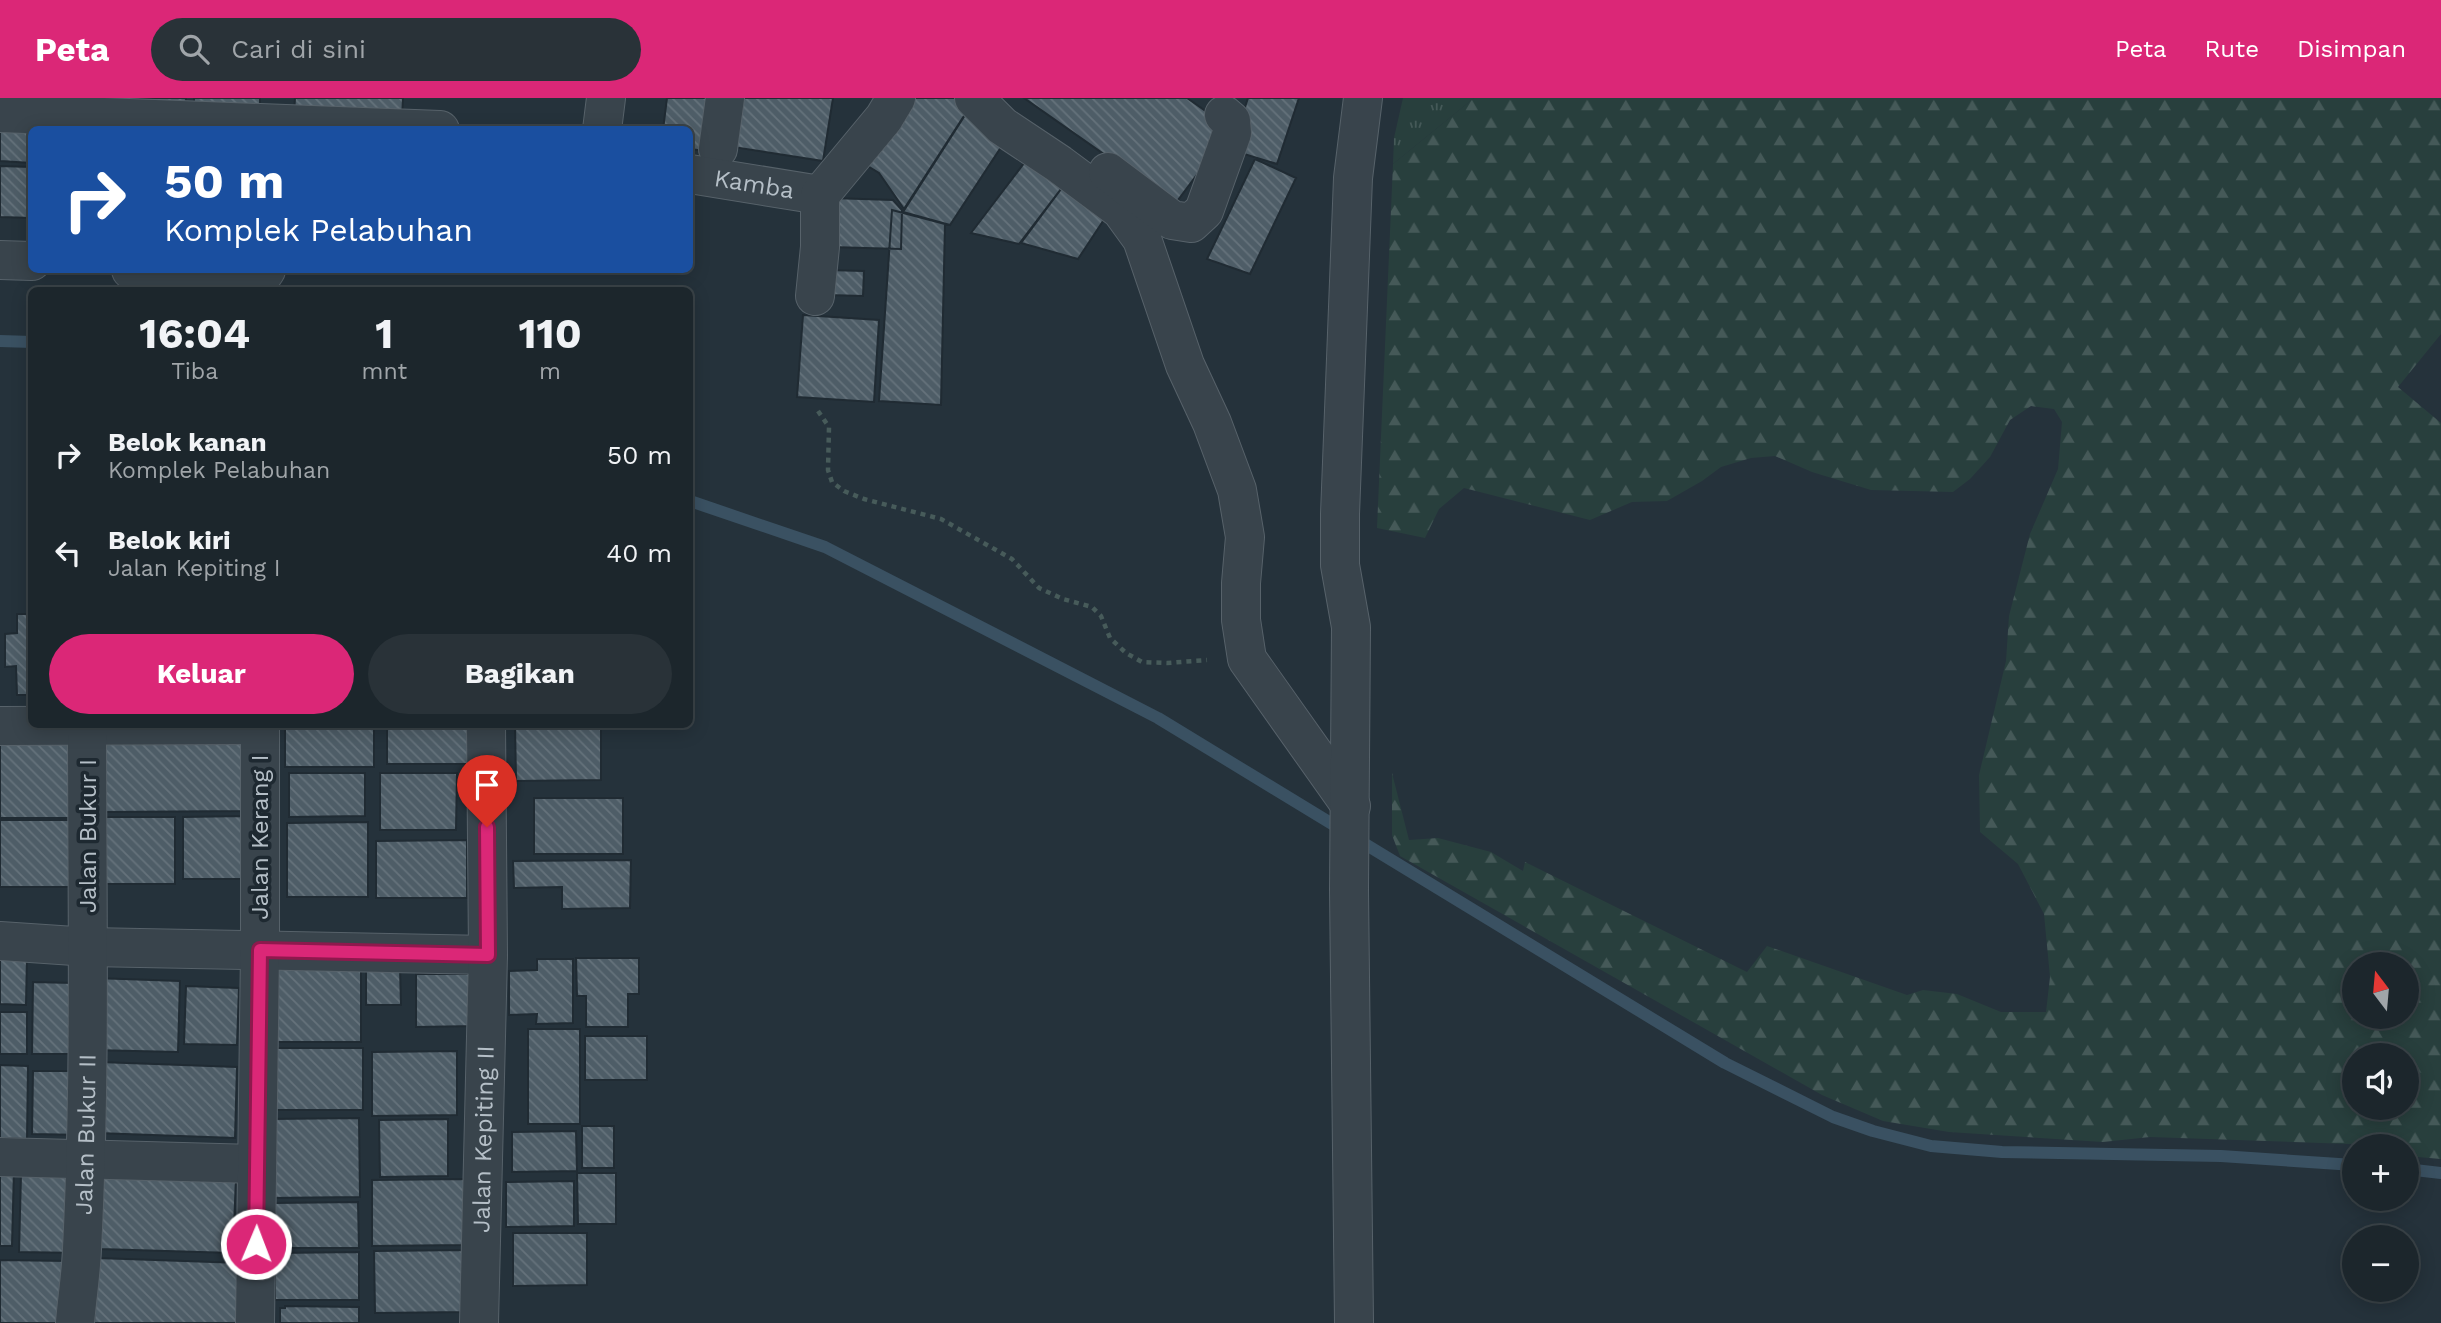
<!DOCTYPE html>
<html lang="id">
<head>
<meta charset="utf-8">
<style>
  :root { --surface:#1c262c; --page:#293238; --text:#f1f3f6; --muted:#a0a5a9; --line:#3a4348; --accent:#db2777 }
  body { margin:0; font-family:"Work Sans",sans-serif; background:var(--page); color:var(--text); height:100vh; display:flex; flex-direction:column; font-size:26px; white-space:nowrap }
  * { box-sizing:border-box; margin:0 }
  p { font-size:23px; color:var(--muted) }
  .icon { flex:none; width:38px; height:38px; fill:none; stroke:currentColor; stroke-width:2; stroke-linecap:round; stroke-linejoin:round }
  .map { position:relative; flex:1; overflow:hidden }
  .side { position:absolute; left:28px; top:189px; width:665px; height:441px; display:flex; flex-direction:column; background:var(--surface); border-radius:10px; box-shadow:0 4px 18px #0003,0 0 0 2px var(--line) }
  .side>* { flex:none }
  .hud { position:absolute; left:28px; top:28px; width:665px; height:147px; border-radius:10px; box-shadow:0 4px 18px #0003,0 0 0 2px var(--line); background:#1a4fa0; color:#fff; overflow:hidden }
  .needle { width:46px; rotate:344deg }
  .fabs { position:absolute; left:2342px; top:854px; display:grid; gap:14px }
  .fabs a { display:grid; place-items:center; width:77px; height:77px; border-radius:50%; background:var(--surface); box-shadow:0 4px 18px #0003,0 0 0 2px var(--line); font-size:35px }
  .pin { position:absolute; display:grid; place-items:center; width:60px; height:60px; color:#fff; margin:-72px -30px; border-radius:50% 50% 50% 0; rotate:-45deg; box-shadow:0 0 7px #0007 }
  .pin .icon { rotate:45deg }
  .me { position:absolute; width:77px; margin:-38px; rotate:1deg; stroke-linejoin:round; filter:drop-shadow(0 0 5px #0008) }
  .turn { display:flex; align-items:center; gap:24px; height:147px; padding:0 21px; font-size:32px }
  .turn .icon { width:91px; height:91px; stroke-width:2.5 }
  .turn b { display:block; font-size:49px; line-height:60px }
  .eta { display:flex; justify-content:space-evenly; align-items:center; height:119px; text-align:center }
  .eta b { font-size:42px; font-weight:700; line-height:49px }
  .cta { display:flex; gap:14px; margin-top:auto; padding:14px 21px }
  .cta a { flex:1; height:80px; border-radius:42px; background:var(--accent); color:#fff; font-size:28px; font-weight:700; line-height:80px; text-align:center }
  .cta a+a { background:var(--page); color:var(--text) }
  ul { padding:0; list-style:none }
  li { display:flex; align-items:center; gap:21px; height:98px; padding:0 21px }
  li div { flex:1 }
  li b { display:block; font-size:26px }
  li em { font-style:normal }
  header { display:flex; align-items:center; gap:42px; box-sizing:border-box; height:98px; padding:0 35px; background:var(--accent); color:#fff }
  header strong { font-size:33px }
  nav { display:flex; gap:38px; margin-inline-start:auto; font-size:24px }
  .search { width:490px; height:63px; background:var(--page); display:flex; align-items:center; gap:18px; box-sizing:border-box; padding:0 24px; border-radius:38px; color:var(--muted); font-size:26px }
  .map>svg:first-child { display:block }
  .grass { fill:url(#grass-tufts) }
  .forest { fill:url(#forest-firs); fill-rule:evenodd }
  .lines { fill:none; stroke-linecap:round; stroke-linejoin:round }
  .stream { stroke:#3a5162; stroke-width:12 }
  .building { fill:url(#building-back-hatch); stroke:#202b33; stroke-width:2 }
  .minor-casing { stroke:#57626a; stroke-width:40 }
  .path { stroke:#475b5a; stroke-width:4.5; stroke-dasharray:5 5; stroke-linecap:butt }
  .minor { stroke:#39444c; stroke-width:38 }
  .route-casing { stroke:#8e194d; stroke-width:18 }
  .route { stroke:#db2777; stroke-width:12 }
  .labels { text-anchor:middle; stroke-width:7; stroke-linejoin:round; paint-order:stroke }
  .street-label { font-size:24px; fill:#b5bfc7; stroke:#1e2931 }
</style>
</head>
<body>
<header>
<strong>Peta</strong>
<div class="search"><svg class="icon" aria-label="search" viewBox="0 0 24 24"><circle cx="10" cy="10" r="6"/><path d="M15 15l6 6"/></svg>Cari di sini</div>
<nav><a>Peta</a><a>Rute</a><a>Disimpan</a></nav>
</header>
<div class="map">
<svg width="2441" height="1225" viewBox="0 0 2441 1225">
  <defs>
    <pattern id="grass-tufts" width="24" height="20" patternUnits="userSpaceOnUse" patternTransform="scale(1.75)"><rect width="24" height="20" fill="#283f3d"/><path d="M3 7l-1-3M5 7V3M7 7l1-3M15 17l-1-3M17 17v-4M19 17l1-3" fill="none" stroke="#455958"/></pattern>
    <pattern id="forest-firs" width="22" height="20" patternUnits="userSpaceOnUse" patternTransform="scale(1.75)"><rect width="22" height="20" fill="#283f3d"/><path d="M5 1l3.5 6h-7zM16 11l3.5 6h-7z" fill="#455958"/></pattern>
    <pattern id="building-back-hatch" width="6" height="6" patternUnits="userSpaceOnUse" patternTransform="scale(1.75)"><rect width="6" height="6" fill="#4e5d67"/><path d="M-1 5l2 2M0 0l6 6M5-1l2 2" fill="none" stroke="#65727b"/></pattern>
  </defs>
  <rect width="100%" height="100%" fill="#25323b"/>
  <path class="grass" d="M 1403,0 L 1474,0 L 1393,66 L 1394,40 Z"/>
  <path class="forest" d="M 1474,0 L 2441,0 L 2441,236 L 2398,289 L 2441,325 L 2441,1061 L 2406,1058 L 2406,1048 L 2150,1039 L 2103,1044 L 1949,1034 L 1883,1023 L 1822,997 L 1400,758 L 1392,737 L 1392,675 L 1409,742 L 1438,740 L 1491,754 L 1523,773 L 1525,764 L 1747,874 L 1767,848 L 1907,897 L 1923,892 L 1957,896 L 2001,914 L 2046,914 L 2050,879 L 2044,816 L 2018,766 L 1980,734 L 1979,677 L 2006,563 L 2009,518 L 2030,436 L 2058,371 L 2062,324 L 2054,311 L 2031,308 L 2010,322 L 1990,359 L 1970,381 L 1953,394 L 1871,392 L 1812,374 L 1775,358 L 1751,360 L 1721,369 L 1702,383 L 1667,403 L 1632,404 L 1590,422 L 1464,390 L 1439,411 L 1425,440 L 1377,430 L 1393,66 ZM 2354,866 L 2406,866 L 2406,919 L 2354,919 ZM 2354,957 L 2406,957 L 2406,1010 L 2354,1010 Z"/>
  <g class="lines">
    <path class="stream" d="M 0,243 L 32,244
      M 690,403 L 825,449 L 1158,620 L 1725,965 L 1833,1019 L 1873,1033 L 1931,1048 L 2002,1054 L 2221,1058 L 2354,1067
      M 2406,1071 L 2441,1075"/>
  </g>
  <path class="building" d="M 140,0 L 186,0 L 185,15 L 139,12 Z
    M 194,0 L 260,0 L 260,16 L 194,13 Z
    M 295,0 L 403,0 L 402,22 L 294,16 Z
    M 667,0 L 712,0 L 705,53 L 690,51 L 690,32 L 663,32 Z
    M 741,0 L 833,0 L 823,63 L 733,49 Z
    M 908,0 L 966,0 L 971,7 L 904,111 L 879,75 L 866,67 Z
    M 1024,0 L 1187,0 L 1231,31 L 1175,106 Z
    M 1248,0 L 1299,0 L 1277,66 L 1231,52 Z
    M 967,14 L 1007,40 L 950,127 L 903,114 Z
    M 0,22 L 32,32 L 32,65 L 0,63 Z
    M 1031,56 L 1067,83 L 1019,146 L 971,135 Z
    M 1255,61 L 1296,80 L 1250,176 L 1207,161 Z
    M 0,68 L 32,69 L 32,120 L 0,119 Z
    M 1070,79 L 1111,111 L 1078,161 L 1021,145 Z
    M 831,100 L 893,102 L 902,112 L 901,151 L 830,149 Z
    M 892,112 L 945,126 L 941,307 L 879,303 Z
    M 828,172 L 864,173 L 863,198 L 827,197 Z
    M 803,217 L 879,222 L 874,304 L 797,299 Z
    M 17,516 L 32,516 L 32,597 L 17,597 L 16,568 L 5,569 L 5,536 L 17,535 Z
    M 285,626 L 374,626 L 374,669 L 285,669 Z
    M 387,626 L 468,626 L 468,666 L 387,666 Z
    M 515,626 L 601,626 L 601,682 L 516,683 Z
    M 249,633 L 249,713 L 104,714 L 104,634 Z
    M 0,637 L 79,637 L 79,720 L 0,720 Z
    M 289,675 L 365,675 L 365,718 L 289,719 Z
    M 380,675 L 457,675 L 456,732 L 380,732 Z
    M 534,700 L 623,700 L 623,756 L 534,756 Z
    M 244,718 L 245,781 L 183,781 L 183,719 Z
    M 94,719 L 175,719 L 175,786 L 94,786 Z
    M 0,722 L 74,722 L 75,789 L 0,789 Z
    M 368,724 L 368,799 L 287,799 L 287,725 Z
    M 467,742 L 467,800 L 376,800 L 376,743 Z
    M 631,762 L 630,810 L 562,811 L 562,789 L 514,790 L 513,763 Z
    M 0,859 L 27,859 L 26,907 L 0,906 Z
    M 576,860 L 639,860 L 639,896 L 628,896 L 628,929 L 586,929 L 586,898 L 577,898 Z
    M 537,861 L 573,861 L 573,925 L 536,926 L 537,916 L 509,917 L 509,873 L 537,872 Z
    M 361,862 L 361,944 L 269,944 L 269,863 Z
    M 366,870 L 400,870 L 401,907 L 366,907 Z
    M 416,876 L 477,876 L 477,928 L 416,929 Z
    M 94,880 L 180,883 L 178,954 L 91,952 Z
    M 33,884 L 74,885 L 72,956 L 32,956 Z
    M 186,888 L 239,890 L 237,947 L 184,946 Z
    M 0,914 L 27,914 L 27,956 L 0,956 Z
    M 528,931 L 580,931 L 580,1026 L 528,1026 Z
    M 585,938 L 647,938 L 647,982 L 585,982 Z
    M 267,950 L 363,950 L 363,1012 L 268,1012 Z
    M 457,953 L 457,1017 L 372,1018 L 372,954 Z
    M 100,964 L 237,969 L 235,1040 L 97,1035 Z
    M 0,967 L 28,968 L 27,1041 L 0,1040 Z
    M 33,973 L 85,973 L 84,1037 L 32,1036 Z
    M 359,1020 L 360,1099 L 270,1100 L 270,1021 Z
    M 448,1021 L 448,1078 L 380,1079 L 379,1022 Z
    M 582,1028 L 614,1028 L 614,1070 L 582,1070 Z
    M 576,1033 L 577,1073 L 512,1074 L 512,1034 Z
    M 0,1070 L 14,1071 L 12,1148 L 0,1148 Z
    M 101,1075 L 236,1079 L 233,1155 L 99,1151 Z
    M 577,1075 L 616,1075 L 616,1126 L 578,1126 Z
    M 21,1076 L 80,1077 L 78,1155 L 19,1154 Z
    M 465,1081 L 465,1147 L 372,1148 L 372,1082 Z
    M 574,1083 L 574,1128 L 506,1129 L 506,1084 Z
    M 358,1104 L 359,1150 L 274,1150 L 273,1105 Z
    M 513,1135 L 587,1135 L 587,1187 L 513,1188 Z
    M 466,1152 L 466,1214 L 375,1215 L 374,1153 Z
    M 359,1154 L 359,1202 L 275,1202 L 275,1155 Z
    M 97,1160 L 242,1165 L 240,1225 L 94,1225 Z
    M 0,1162 L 69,1163 L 69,1225 L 0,1225 Z
    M 285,1208 L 359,1209 L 359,1225 L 280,1225 L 280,1210 L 285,1210 Z"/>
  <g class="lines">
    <g class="minor-casing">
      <g id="minor">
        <path d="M 974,0 L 1002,28 L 1059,66 L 1121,112 L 1142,141 L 1185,267 L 1212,325 L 1237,392 L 1245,439 L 1241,485 L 1241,522 L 1247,561 L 1351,708"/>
        <path d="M 0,15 L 440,32"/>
        <path d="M 602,32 L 606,0"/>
        <path d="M 718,51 L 725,0"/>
        <path d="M 1108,74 L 1172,122 L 1191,125 L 1204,113 L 1232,35 L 1231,23 L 1224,17"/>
        <path id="s1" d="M 690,76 L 820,97"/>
        <path d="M 0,162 L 32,163"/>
        <path d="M 131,172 L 250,183 L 260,181 L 266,172"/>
        <path d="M 815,198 L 820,149 L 820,97 L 884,20 L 896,0"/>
        <path d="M 0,628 L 260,627"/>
        <path d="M 0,843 L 89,849 L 488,857"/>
        <path d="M 0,1059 L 257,1066"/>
        <path id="s2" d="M 75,1225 C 77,1200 81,1176 82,1151 C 91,976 87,801 87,626"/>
        <path d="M 255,1225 L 260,852 L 260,626"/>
        <path id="s3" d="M 479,1225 L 488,857 L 486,626"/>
        <path d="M 1354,1225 L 1349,792 L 1351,529 L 1340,467 L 1340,416 L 1353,80 L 1363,0"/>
      </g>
    </g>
    <path class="path" d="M 818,313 L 829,329 L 828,372 L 832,384 L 844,393 L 864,401 L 941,421 L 1012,461 L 1039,490 L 1063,501 L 1092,509 L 1101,518 L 1110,540 L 1126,555 L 1142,564 L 1167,565 L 1207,562"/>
    <use href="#minor" class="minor"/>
  </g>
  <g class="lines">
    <g class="route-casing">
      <path id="route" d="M 256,1146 L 260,852 L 488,857 L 487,729"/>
    </g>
    <use href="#route" class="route"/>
  </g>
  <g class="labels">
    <g class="street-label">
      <text dy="8" stroke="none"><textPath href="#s1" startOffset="65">Kamba</textPath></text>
      <text transform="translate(88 738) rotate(-90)" y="8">Jalan Bukur I</text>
      <text transform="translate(260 739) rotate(-90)" y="8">Jalan Kerang I</text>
      <text dy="8" stroke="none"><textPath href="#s2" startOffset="189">Jalan Bukur II</textPath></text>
      <text dy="8" stroke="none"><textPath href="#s3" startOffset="184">Jalan Kepiting II</textPath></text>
    </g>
  </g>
</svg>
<div class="fabs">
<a><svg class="needle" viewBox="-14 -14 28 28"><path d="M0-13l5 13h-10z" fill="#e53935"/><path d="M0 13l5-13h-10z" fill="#a0a5a9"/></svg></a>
<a><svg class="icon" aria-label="sound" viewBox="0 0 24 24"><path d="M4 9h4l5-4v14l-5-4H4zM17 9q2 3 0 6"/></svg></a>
<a>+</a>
<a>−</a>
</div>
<div class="pin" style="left:487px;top:729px;background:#d93025"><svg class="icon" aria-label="arrive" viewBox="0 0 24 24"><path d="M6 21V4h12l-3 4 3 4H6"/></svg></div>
<svg class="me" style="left:256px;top:1146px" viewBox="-20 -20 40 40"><circle r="17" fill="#db2777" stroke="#fff" stroke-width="3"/><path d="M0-11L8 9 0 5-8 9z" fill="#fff"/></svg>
<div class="hud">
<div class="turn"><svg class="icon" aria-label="right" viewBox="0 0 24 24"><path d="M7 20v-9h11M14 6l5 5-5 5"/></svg><div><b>50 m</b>Komplek Pelabuhan</div></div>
</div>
<section class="side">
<div class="eta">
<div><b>16:04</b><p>Tiba</p></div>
<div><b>1</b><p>mnt</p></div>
<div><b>110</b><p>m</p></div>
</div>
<ul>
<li><svg class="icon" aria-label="right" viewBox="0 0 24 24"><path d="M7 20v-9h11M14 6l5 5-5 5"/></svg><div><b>Belok kanan</b><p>Komplek Pelabuhan</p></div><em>50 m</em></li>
<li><svg class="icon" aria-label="left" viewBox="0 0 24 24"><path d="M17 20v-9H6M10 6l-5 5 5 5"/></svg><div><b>Belok kiri</b><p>Jalan Kepiting I</p></div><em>40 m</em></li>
</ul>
<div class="cta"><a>Keluar</a><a>Bagikan</a></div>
</section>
</div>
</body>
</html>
